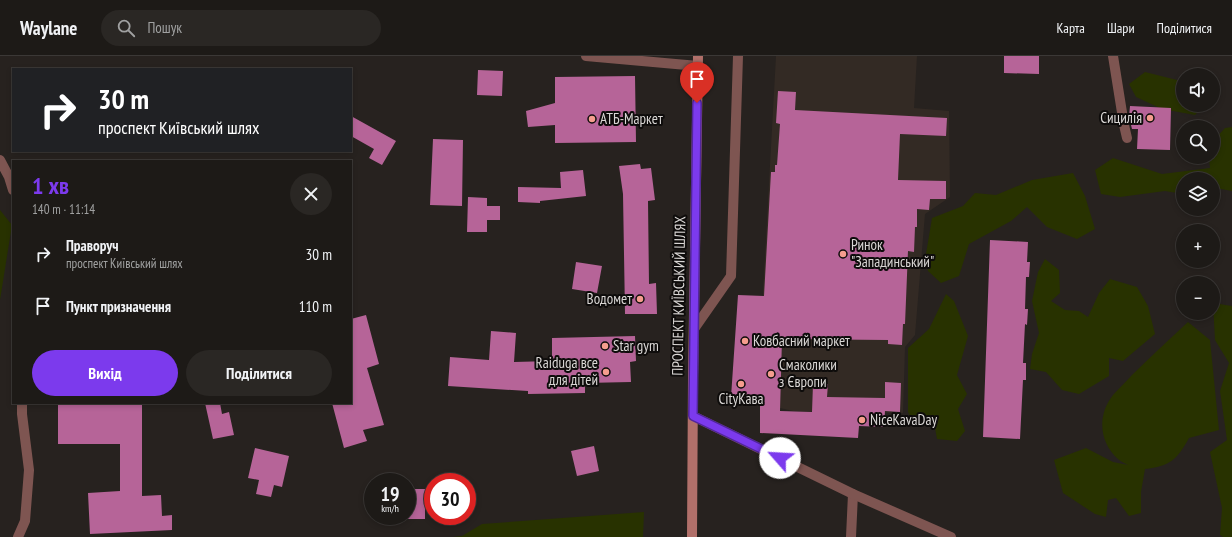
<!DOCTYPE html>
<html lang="uk">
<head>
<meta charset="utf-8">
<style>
  :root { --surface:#1d1a17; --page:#2a2724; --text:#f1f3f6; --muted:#a0a1a1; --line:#3b3836; --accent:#7c3aed }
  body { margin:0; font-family:"PT Sans Narrow",sans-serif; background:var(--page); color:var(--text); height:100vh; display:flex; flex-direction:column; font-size:15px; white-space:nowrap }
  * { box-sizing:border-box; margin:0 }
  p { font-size:13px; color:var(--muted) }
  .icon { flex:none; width:22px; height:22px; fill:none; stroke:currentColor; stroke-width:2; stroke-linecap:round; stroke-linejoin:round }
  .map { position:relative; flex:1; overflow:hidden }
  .panel { position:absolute; left:12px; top:104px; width:340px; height:244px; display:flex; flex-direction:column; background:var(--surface); border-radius:0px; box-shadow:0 2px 6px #0003,0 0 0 1px var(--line) }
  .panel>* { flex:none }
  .banner { position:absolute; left:12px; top:12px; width:340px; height:84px; border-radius:0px; box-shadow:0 2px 6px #0003,0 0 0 1px var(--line); background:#202124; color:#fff; overflow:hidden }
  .controls { position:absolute; left:1176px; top:12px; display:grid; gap:8px }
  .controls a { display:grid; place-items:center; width:44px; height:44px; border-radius:50%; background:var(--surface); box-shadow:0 2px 6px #0003,0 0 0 1px var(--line); font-size:20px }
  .speed { position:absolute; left:364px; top:417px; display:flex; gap:8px; font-size:20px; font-weight:700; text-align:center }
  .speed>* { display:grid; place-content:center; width:52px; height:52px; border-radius:50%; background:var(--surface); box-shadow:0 2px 6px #0003,0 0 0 1px var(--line); line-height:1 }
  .speed small { font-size:10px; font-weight:400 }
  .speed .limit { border:6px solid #d22; background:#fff; color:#111 }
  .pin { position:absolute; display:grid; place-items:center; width:34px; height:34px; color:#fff; margin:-41px -17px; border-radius:50% 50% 50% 0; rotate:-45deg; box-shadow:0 0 4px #0007 }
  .pin .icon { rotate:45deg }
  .me { position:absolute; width:44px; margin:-22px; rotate:296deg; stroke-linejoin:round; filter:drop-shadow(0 0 3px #0008) }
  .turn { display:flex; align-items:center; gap:14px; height:84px; padding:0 20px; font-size:18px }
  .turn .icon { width:52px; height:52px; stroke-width:2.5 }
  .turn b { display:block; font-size:28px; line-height:34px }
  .round { display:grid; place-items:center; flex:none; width:42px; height:42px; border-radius:21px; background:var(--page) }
  .summary { display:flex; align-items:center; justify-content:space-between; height:68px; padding:0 20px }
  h1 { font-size:24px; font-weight:700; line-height:30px; color:var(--accent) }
  .primary-button { display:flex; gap:8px; margin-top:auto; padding:8px 20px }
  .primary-button a { flex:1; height:46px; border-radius:24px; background:var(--accent); color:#fff; font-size:16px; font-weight:700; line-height:46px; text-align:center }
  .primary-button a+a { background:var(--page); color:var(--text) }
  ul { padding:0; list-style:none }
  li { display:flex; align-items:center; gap:12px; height:52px; padding:0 20px }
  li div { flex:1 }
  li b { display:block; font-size:15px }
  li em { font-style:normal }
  header { display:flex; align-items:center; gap:24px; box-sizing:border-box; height:56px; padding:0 20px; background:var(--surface); border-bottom:1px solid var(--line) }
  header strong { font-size:19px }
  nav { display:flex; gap:22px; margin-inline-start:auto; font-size:14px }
  .search { width:280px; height:36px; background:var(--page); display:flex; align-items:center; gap:10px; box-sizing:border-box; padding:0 14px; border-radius:22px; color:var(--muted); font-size:15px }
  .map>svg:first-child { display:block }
  .built { fill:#332a24 }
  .green { fill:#283200 }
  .building { fill:#b66498 }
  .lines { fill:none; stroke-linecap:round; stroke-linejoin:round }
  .service { stroke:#7e5551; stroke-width:10 }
  .minor { stroke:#7e5551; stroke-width:10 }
  .tertiary { stroke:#7e5551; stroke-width:10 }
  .secondary { stroke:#b1706a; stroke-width:10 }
  .route-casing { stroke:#51269a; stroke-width:10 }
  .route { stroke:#7c3aed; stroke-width:7 }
  .poi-dot { fill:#f59d8e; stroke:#0e0c0b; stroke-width:1.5 }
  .labels { text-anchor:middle; stroke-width:4; stroke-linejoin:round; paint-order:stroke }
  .poi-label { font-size:15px; fill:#dad7d5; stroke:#0e0c0b; text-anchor:start }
  .street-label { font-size:15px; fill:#dad7d5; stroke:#0e0c0b }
</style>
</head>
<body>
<header>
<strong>Waylane</strong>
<div class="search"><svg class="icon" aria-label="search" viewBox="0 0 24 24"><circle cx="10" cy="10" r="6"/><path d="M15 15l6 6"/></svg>Пошук</div>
<nav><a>Карта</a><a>Шари</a><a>Поділитися</a></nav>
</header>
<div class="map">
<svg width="1232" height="481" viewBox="0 0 1232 481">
  <rect width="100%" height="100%" fill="#27221f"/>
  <path class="built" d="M 776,0 L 917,0 L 914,52 L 949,55 L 950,141 L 925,158 L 915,279 L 905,291 L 903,357 L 817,356 L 793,355 L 780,352 L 760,351 L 763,237 Z"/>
  <path class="green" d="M 1145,16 L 1177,24 L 1183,30 L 1183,49 L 1204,49 L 1195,59 L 1162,53 L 1136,41 L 1129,28 Z
    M 1232,71 L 1232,135 L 1221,133 L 1213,134 L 1213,123 L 1183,123 L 1183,138 L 1165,135 L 1120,141 L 1101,138 L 1095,114 L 1113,102 L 1162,118 L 1210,112 L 1209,101 L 1213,101 L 1213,85 L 1225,72 Z
    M 1073,117 L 1085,140 L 1095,173 L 1077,183 L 1047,171 L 1027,151 L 1011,165 L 969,188 L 959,220 L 941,227 L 928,215 L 926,198 L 932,162 L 963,150 L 975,137 L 996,139 L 1032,124 Z
    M 0,154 L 12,169 L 0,244 Z
    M 1045,203 L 1059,214 L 1060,237 L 1051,245 L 1065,254 L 1079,255 L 1088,261 L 1099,237 L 1110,223 L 1137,231 L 1148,250 L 1155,278 L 1123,305 L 1109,302 L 1109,320 L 1079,338 L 1062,334 L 1046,316 L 1030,313 L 1032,298 L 1039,277 L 1032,245 L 1038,216 Z
    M 946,238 L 954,245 L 968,280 L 957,319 L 967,338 L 958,353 L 965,375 L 957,385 L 937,383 L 933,361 L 913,366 L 908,356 L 908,292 L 929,273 Z
    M 1213,247 L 1232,250 L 1232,481 L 1223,481 L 1220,479 L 1222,452 L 1210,396 L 1227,384 L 1220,335 L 1229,307 L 1215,284 Z
    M 1188,266 L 1210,284 L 1219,374 L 1189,382 C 1177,404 1170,410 1145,413 L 1141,436 L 1141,457 L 1129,460 L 1116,442 L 1108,444 L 1106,461 L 1095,458 L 1063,437 L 1054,404 L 1086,392 L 1113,406 L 1128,409 C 1125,407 1121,406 1118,403 C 1099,386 1097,359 1113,339 C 1119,332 1126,326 1132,319 C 1150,301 1169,284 1188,266 Z
    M 644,456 L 643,481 L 453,481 L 462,480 L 482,468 Z"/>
  <path class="building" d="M 1004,0 L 1039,0 L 1039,18 L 1004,17 Z
    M 478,14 L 503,15 L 502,40 L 477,39 Z
    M 635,20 L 636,86 L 555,87 L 555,69 L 528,71 L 526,55 L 555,47 L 555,21 Z
    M 778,35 L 796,36 L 795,54 L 947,62 L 946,80 L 900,78 L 898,124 L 946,125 L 946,143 L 930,143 L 929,154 L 917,153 L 917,171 L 915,171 L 914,196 L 908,195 L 905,268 L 903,268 L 902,289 L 888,288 L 888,284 L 782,283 L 780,355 L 812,356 L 813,328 L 828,328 L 827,341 L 885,342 L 885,326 L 901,327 L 900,356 L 885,355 L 884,371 L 859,370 L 858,382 L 760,377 L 760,343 L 731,341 L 738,239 L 764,240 L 771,116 L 775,116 L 775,109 L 777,109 L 780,68 L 776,67 Z
    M 1130,50 L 1171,52 L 1170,94 L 1137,93 L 1138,73 L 1132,73 L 1129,61 Z
    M 351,60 L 396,85 L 382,109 L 369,102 L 374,93 L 351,80 Z
    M 433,83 L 463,84 L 462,150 L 430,149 Z
    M 640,108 L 641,113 L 651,112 L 655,144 L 648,145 L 649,228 L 656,227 L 657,258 L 625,258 L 623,138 L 619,110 Z
    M 583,114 L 586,140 L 540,145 L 540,147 L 518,146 L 518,131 L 561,132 L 560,116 Z
    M 468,141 L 487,142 L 487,150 L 500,150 L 500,164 L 487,164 L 487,176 L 467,176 Z
    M 990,184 L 1028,186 L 1027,206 L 1030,206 L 1029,221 L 1026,221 L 1025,253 L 1028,253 L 1027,269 L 1025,268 L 1023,307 L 1026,307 L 1026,324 L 1023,324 L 1020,383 L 983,381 Z
    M 576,206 L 602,210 L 597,237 L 572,233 Z
    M 366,259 L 379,308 L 367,312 L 384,369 L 363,374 L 367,385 L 344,392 L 332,347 L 351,347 L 351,263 Z
    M 491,275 L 516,277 L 514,306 L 552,305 L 552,282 L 635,280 L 636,305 L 630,306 L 631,326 L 585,327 L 585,337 L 528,338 L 528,335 L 448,330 L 450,301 L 489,304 Z
    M 58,347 L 142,347 L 142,440 L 161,439 L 162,460 L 172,459 L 172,474 L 90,478 L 88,437 L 120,435 L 120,388 L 58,388 Z
    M 205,347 L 220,347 L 222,358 L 229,356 L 234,379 L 213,383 Z
    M 594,390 L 599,415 L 577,420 L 571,395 Z
    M 255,392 L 289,400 L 282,431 L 274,429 L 271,441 L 256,438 L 259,424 L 248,422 Z
    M 407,433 L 433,433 L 433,452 L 425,452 L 425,463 L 407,463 Z"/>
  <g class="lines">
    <path class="service" d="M 1113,0 L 1124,69 L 1127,82
      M 694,273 L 731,220 L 738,0
      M 18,481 L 25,465 L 29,414 L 22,358 L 22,347
      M 851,481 L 853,438"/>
    <path class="minor" d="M 0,104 L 9,121 L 13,134
      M 693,360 L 853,438 L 951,481"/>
    <path class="tertiary" d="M 586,0 L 698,10"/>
    <path class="secondary" d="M 692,481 L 693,321 L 698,0"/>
  </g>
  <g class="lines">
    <g class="route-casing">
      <path id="route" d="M 697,47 L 693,360 L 780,402"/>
    </g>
    <use href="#route" class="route"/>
  </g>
  <g class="poi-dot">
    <circle cx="1150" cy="62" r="4"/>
    <circle cx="592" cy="63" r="4"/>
    <circle cx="843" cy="198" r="4"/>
    <circle cx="640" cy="243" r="4"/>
    <circle cx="745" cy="285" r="4"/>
    <circle cx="605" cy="290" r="4"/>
    <circle cx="606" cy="316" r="4"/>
    <circle cx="771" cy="318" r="4"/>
    <circle cx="741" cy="328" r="4"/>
    <circle cx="862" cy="364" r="4"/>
  </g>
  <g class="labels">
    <g class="poi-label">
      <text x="1142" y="67" text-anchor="end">Сицилія</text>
      <text x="600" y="68">АТБ-Маркет</text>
      <text x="851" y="194">Ринок<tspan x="851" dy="17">"Западинський"</tspan></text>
      <text x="632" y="248" text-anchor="end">Водомет</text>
      <text x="753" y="290">Ковбасний маркет</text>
      <text x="613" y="295">Star gym</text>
      <text x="598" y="312" text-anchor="end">Raiduga все<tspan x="598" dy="17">для дітей</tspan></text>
      <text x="779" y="314">Смаколики<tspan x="779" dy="17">з Європи</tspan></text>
      <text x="741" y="348" text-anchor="middle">CityКава</text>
      <text x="870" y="369">NiceKavaDay</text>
    </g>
    <g class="street-label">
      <text transform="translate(679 240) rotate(-89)" y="5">ПРОСПЕКТ КИЇВСЬКИЙ ШЛЯХ</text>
    </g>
  </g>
</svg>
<div class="controls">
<a><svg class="icon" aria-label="sound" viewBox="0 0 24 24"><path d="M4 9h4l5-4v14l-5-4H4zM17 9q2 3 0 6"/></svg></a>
<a><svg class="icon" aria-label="search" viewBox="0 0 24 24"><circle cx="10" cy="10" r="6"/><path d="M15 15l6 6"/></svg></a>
<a><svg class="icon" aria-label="layers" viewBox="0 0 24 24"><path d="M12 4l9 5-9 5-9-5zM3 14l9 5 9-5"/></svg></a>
<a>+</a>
<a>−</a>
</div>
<div class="speed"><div>19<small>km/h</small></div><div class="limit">30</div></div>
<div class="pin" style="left:697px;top:47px;background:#d93025"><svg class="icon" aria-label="arrive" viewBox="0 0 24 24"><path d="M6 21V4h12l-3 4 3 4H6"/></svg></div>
<svg class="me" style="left:780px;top:402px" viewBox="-20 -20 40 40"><circle r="19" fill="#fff"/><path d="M0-13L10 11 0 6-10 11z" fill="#7c3aed"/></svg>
<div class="banner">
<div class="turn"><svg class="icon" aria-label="right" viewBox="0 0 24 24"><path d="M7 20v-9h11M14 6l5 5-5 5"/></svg><div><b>30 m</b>проспект Київський шлях</div></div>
</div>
<section class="panel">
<div class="summary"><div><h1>1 хв</h1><p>140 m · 11:14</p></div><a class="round"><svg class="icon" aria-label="close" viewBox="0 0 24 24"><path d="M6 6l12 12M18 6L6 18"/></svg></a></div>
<ul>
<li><svg class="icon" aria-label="right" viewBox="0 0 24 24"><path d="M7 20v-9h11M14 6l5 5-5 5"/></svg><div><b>Праворуч</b><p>проспект Київський шлях</p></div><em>30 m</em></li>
<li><svg class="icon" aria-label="arrive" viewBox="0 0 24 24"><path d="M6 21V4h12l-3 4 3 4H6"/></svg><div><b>Пункт призначення</b></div><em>110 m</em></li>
</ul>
<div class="primary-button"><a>Вихід</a><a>Поділитися</a></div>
</section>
</div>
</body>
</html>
